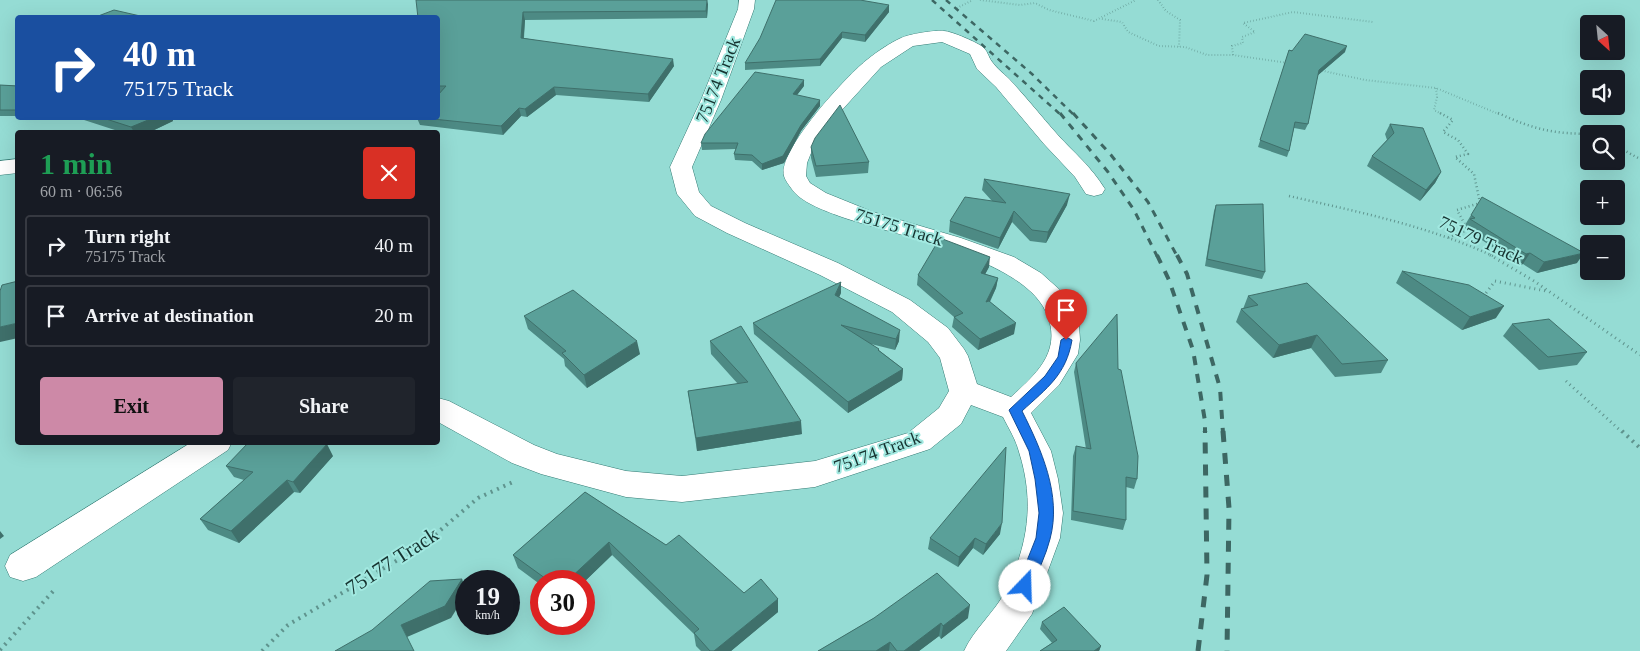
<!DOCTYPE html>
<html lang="en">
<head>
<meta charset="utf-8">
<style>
  :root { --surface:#171b24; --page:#20242c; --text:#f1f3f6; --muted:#9ea1a6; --line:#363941; --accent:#cd89a7 }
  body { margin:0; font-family:"Times New Roman",serif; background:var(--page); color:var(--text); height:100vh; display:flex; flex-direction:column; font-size:19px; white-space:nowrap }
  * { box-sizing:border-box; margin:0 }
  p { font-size:16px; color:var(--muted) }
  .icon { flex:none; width:28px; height:28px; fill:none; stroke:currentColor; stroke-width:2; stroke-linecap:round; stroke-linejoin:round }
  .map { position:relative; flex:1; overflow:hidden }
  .sheet { position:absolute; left:15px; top:130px; width:425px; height:315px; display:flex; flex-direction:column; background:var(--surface); border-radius:5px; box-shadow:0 5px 20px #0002 }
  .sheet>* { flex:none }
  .banner { position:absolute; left:15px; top:15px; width:425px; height:105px; border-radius:5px; box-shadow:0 5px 20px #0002; background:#1a4fa0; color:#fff; overflow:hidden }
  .needle { width:32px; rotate:153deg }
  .controls { position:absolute; left:1580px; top:15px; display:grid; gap:10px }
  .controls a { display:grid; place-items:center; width:45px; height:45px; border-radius:5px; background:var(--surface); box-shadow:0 5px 20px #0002; font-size:25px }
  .speed { position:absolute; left:455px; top:570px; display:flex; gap:10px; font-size:25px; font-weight:700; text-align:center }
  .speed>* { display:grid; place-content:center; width:65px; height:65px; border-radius:50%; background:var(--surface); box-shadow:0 5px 20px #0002; line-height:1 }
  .speed small { font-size:12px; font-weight:400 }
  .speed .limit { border:8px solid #d22; background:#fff; color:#111 }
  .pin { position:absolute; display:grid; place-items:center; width:42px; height:42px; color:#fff; margin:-51px -21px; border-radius:50% 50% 50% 0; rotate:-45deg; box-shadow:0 0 5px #0007 }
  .pin .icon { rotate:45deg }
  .me { position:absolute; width:55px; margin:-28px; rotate:21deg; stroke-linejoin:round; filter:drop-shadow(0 0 4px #0008) }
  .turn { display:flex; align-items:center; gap:18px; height:105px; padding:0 25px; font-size:22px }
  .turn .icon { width:65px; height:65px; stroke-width:2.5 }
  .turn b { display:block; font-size:35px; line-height:42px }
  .round { display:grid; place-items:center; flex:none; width:52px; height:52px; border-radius:5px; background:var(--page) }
  .overview { display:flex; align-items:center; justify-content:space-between; height:85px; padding:0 25px }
  h1 { font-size:30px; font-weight:600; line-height:38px; color:#1e9e55 }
  .primary-button { display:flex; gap:10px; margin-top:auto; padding:10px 25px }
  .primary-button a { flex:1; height:58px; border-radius:5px; background:var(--accent); color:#111; font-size:20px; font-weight:600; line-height:58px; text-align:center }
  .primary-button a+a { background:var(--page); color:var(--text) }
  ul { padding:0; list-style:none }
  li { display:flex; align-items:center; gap:15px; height:62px; margin:0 10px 8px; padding:0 15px; border:2px solid var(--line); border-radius:5px }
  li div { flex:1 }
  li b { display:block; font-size:19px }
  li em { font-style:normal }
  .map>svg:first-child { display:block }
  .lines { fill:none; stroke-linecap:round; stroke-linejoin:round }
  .minor-casing { stroke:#337a73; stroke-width:1 }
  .path-far3 { stroke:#5f948e; stroke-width:2; stroke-dasharray:0.5 2.5; stroke-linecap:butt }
  .path-far2 { stroke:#5f948e; stroke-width:2.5; stroke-dasharray:1 3; stroke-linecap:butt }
  .path-far1 { stroke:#5f948e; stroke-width:3; stroke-dasharray:1 4; stroke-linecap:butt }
  .path { stroke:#5f948e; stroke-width:4; stroke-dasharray:2 5; stroke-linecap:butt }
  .minor { fill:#fff; fill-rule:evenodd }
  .rail-far3 { stroke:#3d6763; stroke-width:2.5; stroke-dasharray:5.5 5.5; stroke-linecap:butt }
  .rail-far2 { stroke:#3d6763; stroke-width:3; stroke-dasharray:7 7; stroke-linecap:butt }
  .rail-far1 { stroke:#3d6763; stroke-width:4; stroke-dasharray:9 9; stroke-linecap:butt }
  .rail { stroke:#3d6763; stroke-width:5; stroke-dasharray:11 11; stroke-linecap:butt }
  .wall { fill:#4d8a84 }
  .shaded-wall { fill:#3f706b }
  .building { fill:#5aa099; stroke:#3f706b }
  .route { fill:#1a73e8; stroke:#114b97 }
  .labels { text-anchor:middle; stroke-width:4; stroke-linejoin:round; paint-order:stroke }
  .street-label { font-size:18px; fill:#163330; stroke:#a2e9e1 }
  .near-street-label { font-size:21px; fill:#163330; stroke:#a2e9e1 }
</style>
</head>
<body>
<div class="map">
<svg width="1640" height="651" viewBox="0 0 1640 651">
  <rect width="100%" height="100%" fill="#95dcd4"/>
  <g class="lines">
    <g class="minor-casing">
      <path id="minor" d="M 739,0 L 755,0 L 754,9 L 721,100 L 692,167 L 699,192 L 711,206 L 745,223 L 838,263 L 910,300 L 948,328 L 964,349 L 968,356 L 977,384 L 1011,397 C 1035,375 1061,353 1048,317 C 1028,258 894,236 839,216 C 823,210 800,202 791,188 C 789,185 785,180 784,176 C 777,151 848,74 868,59 C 878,51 890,43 901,38 C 909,34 935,30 944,31 C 951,31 979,43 984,48 C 988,52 989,59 993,63 C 998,70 1006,75 1011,81 C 1027,98 1041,116 1057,134 C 1075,154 1090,165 1105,189 L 1102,194 L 1094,196 L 1086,194 L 1075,177 L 1044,144 L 996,87 L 977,69 L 970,54 L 942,42 L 913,46 L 881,67 L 832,121 L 813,148 L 807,163 L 806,176 L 810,183 L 826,193 L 873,212 L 961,238 L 1014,257 L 1041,273 L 1060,290 L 1072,309 L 1079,325 L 1080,340 L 1078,354 L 1059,385 L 1031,413 L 1051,451 L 1058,479 L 1063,513 L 1060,538 L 1032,614 L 1006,651 L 964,651 C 974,629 994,613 1005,592 C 1028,546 1035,502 1019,452 C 1016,440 1009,429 1003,417 L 971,405 L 961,424 L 930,449 L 815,487 L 682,502 L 626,497 L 541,474 L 512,463 L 438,422 L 438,398 L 449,401 L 534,445 L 557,454 L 626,471 L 682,476 L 815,461 L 908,433 L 939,408 L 949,391 L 940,358 L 928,342 L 892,312 L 820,275 L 727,233 L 695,216 L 677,194 L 670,167 L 701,100 L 738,9 Z
        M 18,159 L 18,173 L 0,175 L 0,161 Z
        M 192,442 L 232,442 L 228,450 L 36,577 L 23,581 L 10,577 L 5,566 L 10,555 Z"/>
    </g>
    <path class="path-far3" d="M 980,0 L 1020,5 L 1035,3 L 1049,10 L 1094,21 L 1136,0
      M 1158,0 L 1166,11 L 1180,20 L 1179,47
      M 957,8 L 973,0
      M 1102,19 L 1122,22 L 1128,32 L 1159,46 L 1185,47 L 1207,55 L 1233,55 L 1288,63
      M 1233,55 L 1232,46 L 1243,43 L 1242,37 L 1255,32 L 1243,23 L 1293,12 L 1373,22
      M 1319,70 L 1365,80 L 1436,88 L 1501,115
      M 1436,88 L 1437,97 L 1434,110 L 1443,115"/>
    <path class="path-far2" d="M 1440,113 L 1453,120 L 1443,132 L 1458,140 L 1468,154 L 1455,157 L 1474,174 L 1480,203 L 1457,210 L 1468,230 L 1447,238
      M 1498,113 C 1535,130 1554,134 1595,134
      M 1616,146 L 1640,159
      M 1289,196 C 1359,212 1428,226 1493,256"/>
    <path class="path-far1" d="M 1490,255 L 1534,281 L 1640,355
      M 1486,293 L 1495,281 L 1546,291
      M 1566,381 L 1623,433"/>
    <path class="path" d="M 1622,431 L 1640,448
      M 0,650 L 56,588
      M 262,651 L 288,625 L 423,545 L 478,498 L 513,482"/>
    <use href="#minor" class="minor"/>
    <path class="rail-far3" d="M 932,0 L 1061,115
      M 946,0 L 1032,74 L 1074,115"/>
    <path class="rail-far2" d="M 1060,113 L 1108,172 L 1134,210 L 1157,256
      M 1073,113 L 1111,155 L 1148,202 L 1177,256"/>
    <path class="rail-far1" d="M 1157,255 L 1169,280 L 1193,350 L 1205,421 L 1205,433
      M 1177,255 L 1187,274 L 1220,388 L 1223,433"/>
    <path class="rail" d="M 1223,431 L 1229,508 L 1227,651
      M 1198,651 L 1207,575 L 1205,431"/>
  </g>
  <path class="wall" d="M 416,0 L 708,4 L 707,18 L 525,20 L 524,38 L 674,66 L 649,102 L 556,95 L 527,117 L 521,116 L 503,135 L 420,125 L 417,118 L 438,118 L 439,93 L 438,93 L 438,18 Z
    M 889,5 L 889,12 L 865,42 L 842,38 L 820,66 L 745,70 L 745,63 Z
    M 1289,50 L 1345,52 L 1318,75 L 1308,124 L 1305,130 L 1294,128 L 1289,151 L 1287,157 L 1258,147 Z
    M 0,85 L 18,86 L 18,116 L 0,116 Z
    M 804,86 L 797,95 L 820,106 L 801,131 L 784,163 L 762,170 L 752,161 L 735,160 L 734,154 L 736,149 L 702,150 L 701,143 Z
    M 78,118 L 172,118 L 173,121 L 150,132 L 121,132 Z
    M 1390,124 L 1441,172 L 1435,183 L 1420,201 L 1367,166 L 1372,156 L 1387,140 L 1385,134 Z
    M 811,147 L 869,162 L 868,173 L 816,177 L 811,158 Z
    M 984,179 L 1067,205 L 1046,243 L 1030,241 L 1012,222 L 998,249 L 949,232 L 950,221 L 992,201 L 982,190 Z
    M 1216,205 L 1265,272 L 1262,279 L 1205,266 L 1214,211 Z
    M 1471,215 L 1577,263 L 1537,273 L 1523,264 L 1520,265 L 1465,229 L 1466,226 L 1465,225 Z
    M 989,267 L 985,274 L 998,278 L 996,288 L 990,302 L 1014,334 L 978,350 L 952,327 L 954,317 L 917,285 L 918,275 Z
    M 1402,271 L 1496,318 L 1462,330 L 1396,283 Z
    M 841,293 L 839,297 L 899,341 L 895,350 L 871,344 L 903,369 L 902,380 L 848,413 L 754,334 L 753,323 Z
    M 1248,296 L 1388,360 L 1381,373 L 1335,377 L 1311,348 L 1273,358 L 1236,322 L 1241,309 L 1243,309 Z
    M 524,316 L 640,354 L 587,388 L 565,366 L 564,359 L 528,329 Z
    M 1512,324 L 1587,352 L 1577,365 L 1539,370 L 1503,336 Z
    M 710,341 L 802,434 L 697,451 L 688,391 L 738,384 L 711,354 Z
    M 1076,363 L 1118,369 L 1137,479 L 1134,489 L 1126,487 L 1126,520 L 1123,530 L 1071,520 L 1073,456 L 1076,446 L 1086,449 L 1074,372 Z
    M 333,456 L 300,493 L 294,492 L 239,543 L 208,530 L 200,519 L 244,480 L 234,477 L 226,466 Z
    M 585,492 L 666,545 L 744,593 L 778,599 L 778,612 L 731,651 L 701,651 L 696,646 L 694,634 L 612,555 L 584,582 L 584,581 L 541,581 L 541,585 L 518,568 L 513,555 Z
    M 1000,534 L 983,555 L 973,548 L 958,567 L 928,549 L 930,538 Z
    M 874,618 L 968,618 L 941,639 L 939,636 L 919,651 L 818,651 Z
    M 1042,622 L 1101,646 L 1099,651 L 1040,651 L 1052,643 L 1040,629 Z"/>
  <path class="shaded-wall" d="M 707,0 L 708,4 L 707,18 L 706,11 Z
    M 889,5 L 889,12 L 865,42 L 865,35 Z
    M 523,12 L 525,20 L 523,45 L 521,38 Z
    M 842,32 L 842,38 L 820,66 L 820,59 Z
    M 1347,46 L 1345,52 L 1317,76 L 1319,70 Z
    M 673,59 L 674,66 L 649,102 L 648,94 Z
    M 804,80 L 804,86 L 793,100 L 793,94 Z
    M 554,87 L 556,95 L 527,117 L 525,109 Z
    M 820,100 L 820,106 L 801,131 L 784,163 L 762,170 L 762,164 L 801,125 Z
    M 519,108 L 521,116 L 503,135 L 501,126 Z
    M 153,118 L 172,118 L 173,121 L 150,132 L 134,132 L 131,127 Z
    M 1441,172 L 1435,183 L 1420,201 L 1426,190 Z
    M 1070,194 L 1067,205 L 1046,243 L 1048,232 Z
    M 1014,211 L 1012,222 L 998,249 L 1000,238 Z
    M 1530,253 L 1523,264 L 1520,265 L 1526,254 Z
    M 1584,253 L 1577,263 L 1537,273 L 1544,262 Z
    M 990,257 L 989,267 L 980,284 L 981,273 Z
    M 998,278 L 996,288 L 984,313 L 986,302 Z
    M 841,282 L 841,293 L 835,306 L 835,295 Z
    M 1504,306 L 1496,318 L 1462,330 L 1470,317 Z
    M 18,323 L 18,338 L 0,342 L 0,327 Z
    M 1016,323 L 1014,334 L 978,350 L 980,339 Z
    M 900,330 L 899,341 L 895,350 L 896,339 Z
    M 1317,335 L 1311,348 L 1273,358 L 1279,345 Z
    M 637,341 L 640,354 L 587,388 L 584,375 Z
    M 903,369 L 902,380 L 848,413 L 848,402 Z
    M 801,421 L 802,434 L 697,451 L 696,438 Z
    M 327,444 L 333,456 L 300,493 L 293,482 Z
    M 287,480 L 294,492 L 239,543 L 231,531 Z
    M 1002,523 L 1000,534 L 983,555 L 986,544 Z
    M 0,531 L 4,536 L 0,539 Z
    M 975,538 L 973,548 L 958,567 L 959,557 Z
    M 609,542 L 612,555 L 584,582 L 584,581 L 567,581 Z
    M 462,579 L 466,589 L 466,594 L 451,618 L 407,637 L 401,625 Z
    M 778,599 L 778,612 L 731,651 L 714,651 Z
    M 970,605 L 968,618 L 941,639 L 943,626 Z
    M 941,623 L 939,636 L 919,651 L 904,651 Z
    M 890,642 L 889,651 L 876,651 Z
    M 1101,646 L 1099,651 L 1094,651 Z"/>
  <path class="building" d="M 416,0 L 707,0 L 706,11 L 523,12 L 521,38 L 673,59 L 648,94 L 554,87 L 525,109 L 519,108 L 501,126 L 423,118 L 438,118 L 438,95 L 446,86 L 438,86 L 438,18 L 418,18 Z
    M 776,0 L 860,0 L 889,5 L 865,35 L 842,32 L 820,59 L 745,63 L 760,38 Z
    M 114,10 L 149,18 L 93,18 Z
    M 1305,34 L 1347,46 L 1319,70 L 1308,124 L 1295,122 L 1289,151 L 1260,140 L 1289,50 L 1292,51 Z
    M 755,72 L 804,80 L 793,94 L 820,100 L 801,125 L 783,156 L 762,164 L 752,155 L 734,154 L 738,143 L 701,143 L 705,134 Z
    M 0,85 L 18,86 L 18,110 L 0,110 Z
    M 840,105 L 869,162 L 816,166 L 811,147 L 815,138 Z
    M 103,118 L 153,118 L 131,127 Z
    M 1390,124 L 1423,128 L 1441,172 L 1426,190 L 1372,156 L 1394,133 Z
    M 984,179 L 1070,194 L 1048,232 L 1032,230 L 1014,211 L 1000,238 L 950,221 L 965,197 L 1006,203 Z
    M 1482,197 L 1584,253 L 1544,262 L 1530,253 L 1526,254 L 1470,219 L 1475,218 L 1471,215 Z
    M 1263,204 L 1265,272 L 1207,259 L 1216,205 Z
    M 940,238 L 990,257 L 981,273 L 998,278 L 986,302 L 989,301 L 1016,323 L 980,339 L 954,317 L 963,313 L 918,275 Z
    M 1402,271 L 1469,285 L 1504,306 L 1470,317 Z
    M 18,281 L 18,323 L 0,327 L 0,291 L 2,285 Z
    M 841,282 L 835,295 L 900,330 L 896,339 L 841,325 L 879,349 L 878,350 L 903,369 L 848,402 L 753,323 Z
    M 1307,283 L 1388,360 L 1342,364 L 1317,335 L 1279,345 L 1241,309 L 1258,305 L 1248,296 Z
    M 573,290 L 637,341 L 584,375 L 562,353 L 566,351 L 524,316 Z
    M 1117,314 L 1118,369 L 1121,370 L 1138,456 L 1137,479 L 1126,477 L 1126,520 L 1073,511 L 1076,446 L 1091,449 L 1076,363 Z
    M 1549,319 L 1587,352 L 1548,357 L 1512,324 Z
    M 741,326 L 801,421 L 696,438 L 688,391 L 748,382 L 710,341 Z
    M 249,442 L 318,442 L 327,444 L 293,482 L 287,480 L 231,531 L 200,519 L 253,472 L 226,466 Z
    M 1006,447 L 1002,523 L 986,544 L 975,538 L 959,557 L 930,538 Z
    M 585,492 L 666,545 L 679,535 L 744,593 L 761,579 L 778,599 L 714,651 L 710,651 L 694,633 L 699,629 L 609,542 L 567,581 L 549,581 L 513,555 Z
    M 937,573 L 970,605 L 943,626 L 941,623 L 904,651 L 897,651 L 890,642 L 876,651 L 818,651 L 874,618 Z
    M 462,579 L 445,606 L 401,625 L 414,651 L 335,651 L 372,630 L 430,581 Z
    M 1064,607 L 1101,646 L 1094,651 L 1040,651 L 1057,640 L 1042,622 Z"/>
  <path class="route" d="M 1066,337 L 1072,340 C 1066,375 1047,388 1022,411 C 1041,449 1062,495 1050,539 C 1046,555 1038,571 1032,586 L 1030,591 L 1025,593 L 1019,591 L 1017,586 L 1036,538 L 1039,513 L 1035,479 L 1029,451 L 1009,410 L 1045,376 L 1058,357 L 1061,340 Z"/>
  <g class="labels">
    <g class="street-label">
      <text transform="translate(718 80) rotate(-68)" y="6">75174 Track</text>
      <text transform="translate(899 227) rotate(17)" y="6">75175 Track</text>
      <text transform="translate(1481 240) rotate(25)" y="6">75179 Track</text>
      <text transform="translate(877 452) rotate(-20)" y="6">75174 Track</text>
    </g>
    <g class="near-street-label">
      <text transform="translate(392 561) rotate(-33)" y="7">75177 Track</text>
    </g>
  </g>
</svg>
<div class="controls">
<a><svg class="needle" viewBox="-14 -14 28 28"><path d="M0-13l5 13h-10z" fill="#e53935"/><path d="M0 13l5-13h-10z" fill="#9ea1a6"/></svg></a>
<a><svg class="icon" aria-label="sound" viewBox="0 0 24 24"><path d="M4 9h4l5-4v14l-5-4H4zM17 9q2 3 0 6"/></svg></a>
<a><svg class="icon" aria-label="search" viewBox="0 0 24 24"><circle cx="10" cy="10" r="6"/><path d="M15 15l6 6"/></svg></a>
<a>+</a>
<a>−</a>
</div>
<div class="speed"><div>19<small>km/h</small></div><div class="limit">30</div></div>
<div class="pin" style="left:1066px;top:340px;background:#d93025"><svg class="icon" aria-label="arrive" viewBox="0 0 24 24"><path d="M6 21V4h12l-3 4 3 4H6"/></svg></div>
<svg class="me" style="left:1025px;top:586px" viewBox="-20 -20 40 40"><circle r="19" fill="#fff"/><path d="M0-13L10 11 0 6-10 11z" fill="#1a73e8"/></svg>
<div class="banner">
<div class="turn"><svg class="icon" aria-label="right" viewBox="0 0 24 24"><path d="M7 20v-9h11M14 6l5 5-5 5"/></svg><div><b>40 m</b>75175 Track</div></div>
</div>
<section class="sheet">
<div class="overview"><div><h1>1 min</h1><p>60 m · 06:56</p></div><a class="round" style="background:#d93025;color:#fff"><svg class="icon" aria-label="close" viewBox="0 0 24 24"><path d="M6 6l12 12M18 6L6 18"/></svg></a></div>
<ul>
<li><svg class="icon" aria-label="right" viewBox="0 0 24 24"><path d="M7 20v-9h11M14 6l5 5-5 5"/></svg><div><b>Turn right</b><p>75175 Track</p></div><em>40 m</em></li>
<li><svg class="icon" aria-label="arrive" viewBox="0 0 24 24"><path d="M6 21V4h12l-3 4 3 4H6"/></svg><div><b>Arrive at destination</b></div><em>20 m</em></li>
</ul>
<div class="primary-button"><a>Exit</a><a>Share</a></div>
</section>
</div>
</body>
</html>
